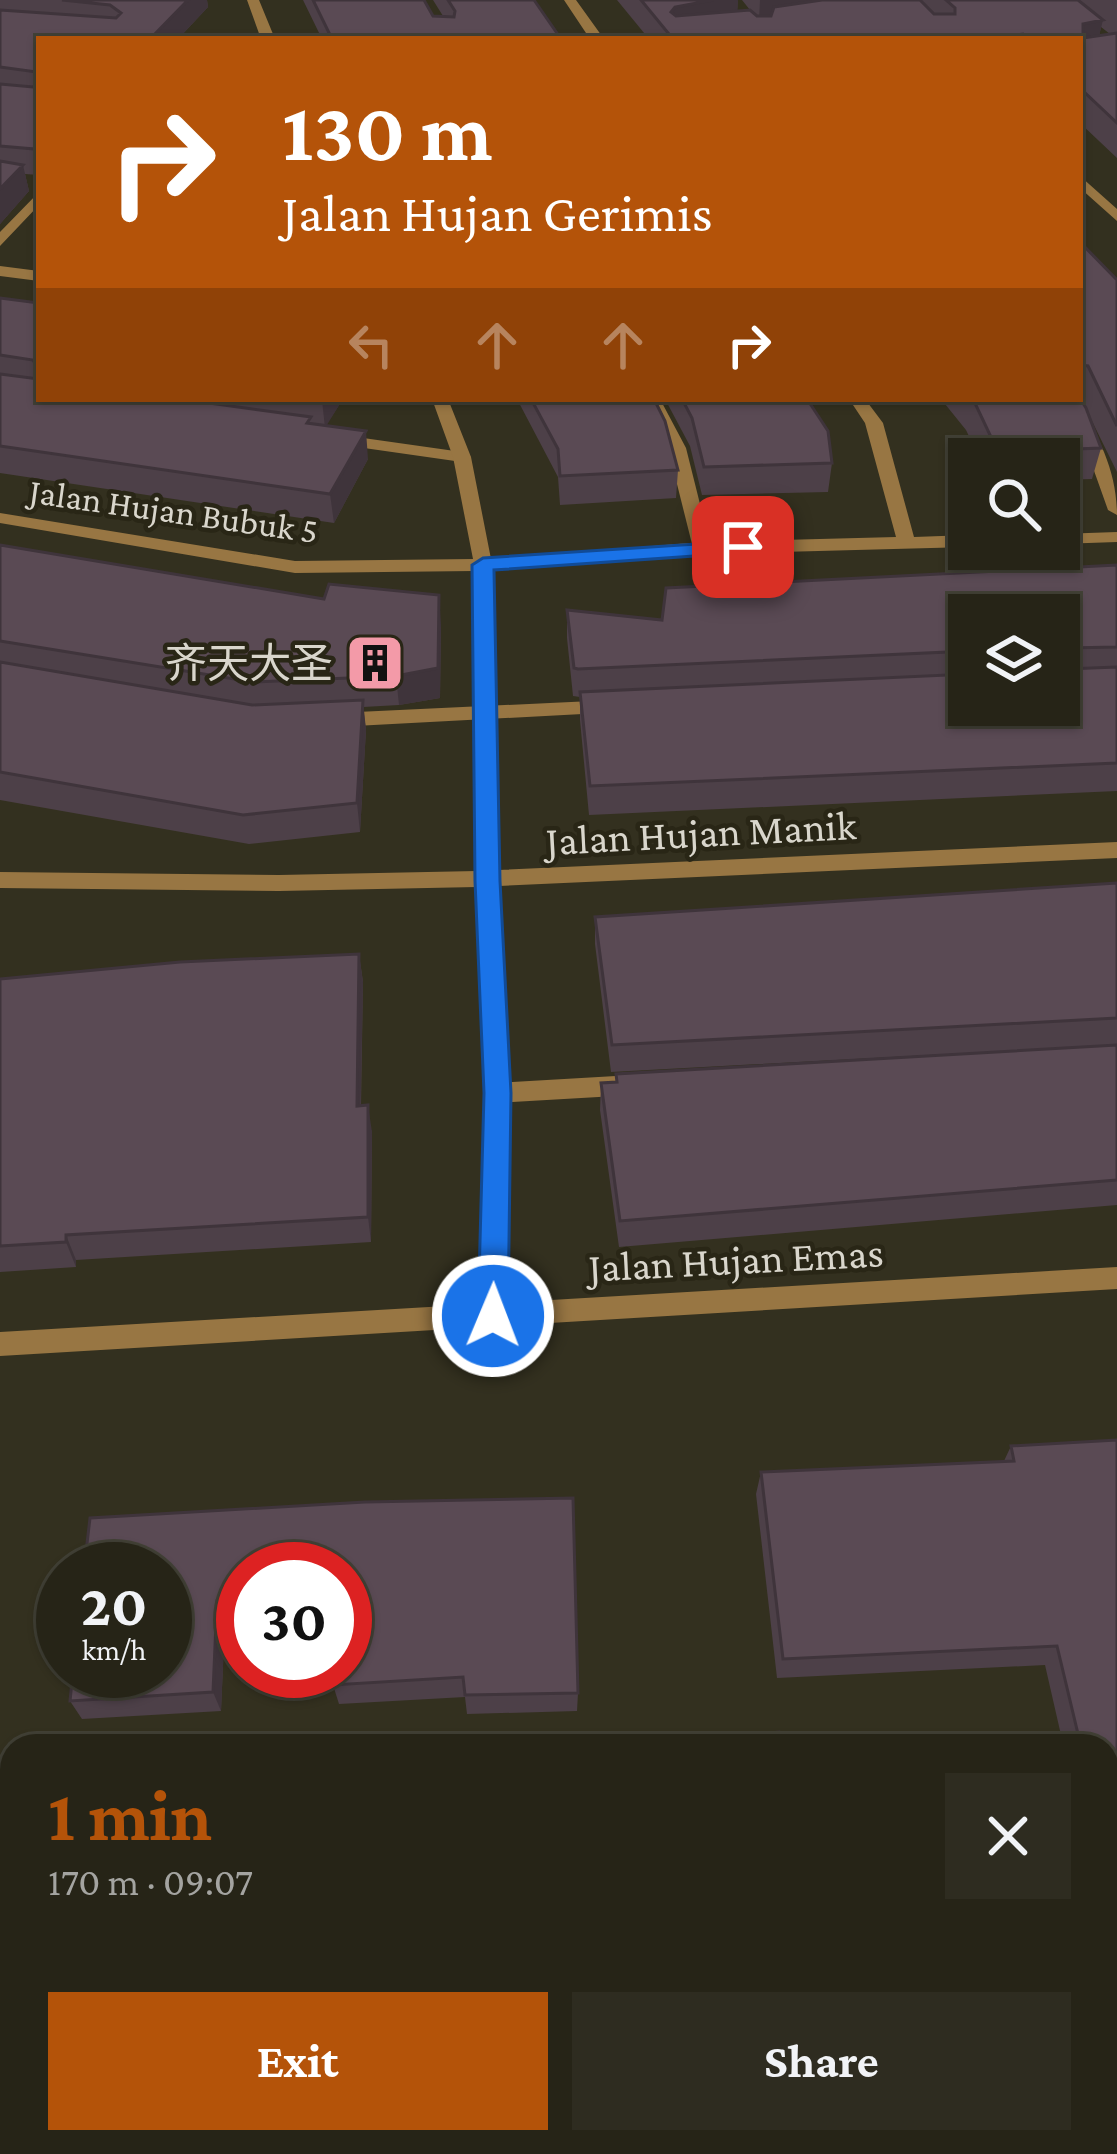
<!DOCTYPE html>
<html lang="en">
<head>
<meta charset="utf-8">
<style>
  :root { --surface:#262417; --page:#2e2c20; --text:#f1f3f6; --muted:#a4a4a1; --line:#424136; --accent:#b45309 }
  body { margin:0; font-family:"Crimson Pro","Noto Sans SC",serif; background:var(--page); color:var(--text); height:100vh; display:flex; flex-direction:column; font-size:45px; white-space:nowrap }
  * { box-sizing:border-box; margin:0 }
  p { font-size:39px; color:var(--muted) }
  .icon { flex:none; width:66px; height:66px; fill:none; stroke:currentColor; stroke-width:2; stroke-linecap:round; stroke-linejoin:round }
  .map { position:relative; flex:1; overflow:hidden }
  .drawer { position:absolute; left:0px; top:1734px; width:1119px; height:420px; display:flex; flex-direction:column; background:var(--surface); border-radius:36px 36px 0 0; box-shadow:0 3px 9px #0004,0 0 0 3px var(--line) }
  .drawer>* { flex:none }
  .guide { position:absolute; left:36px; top:36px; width:1047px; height:366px; border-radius:0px; box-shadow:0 3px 9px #0004,0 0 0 3px var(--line); background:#b45309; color:#fff; overflow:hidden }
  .fabs { position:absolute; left:948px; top:438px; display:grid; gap:24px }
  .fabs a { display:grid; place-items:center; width:132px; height:132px; border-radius:0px; background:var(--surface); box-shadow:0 3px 9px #0004,0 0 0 3px var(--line); font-size:60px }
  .speed { position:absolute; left:36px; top:1542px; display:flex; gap:24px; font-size:60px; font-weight:700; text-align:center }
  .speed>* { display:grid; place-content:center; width:156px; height:156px; border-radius:50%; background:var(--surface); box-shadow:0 3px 9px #0004,0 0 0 3px var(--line); line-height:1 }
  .speed small { font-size:30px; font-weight:400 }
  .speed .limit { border:18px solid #d22; background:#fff; color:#111 }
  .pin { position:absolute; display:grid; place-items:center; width:102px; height:102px; color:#fff; margin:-51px; border-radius:24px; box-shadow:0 6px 18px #0006 }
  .me { position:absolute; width:132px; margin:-66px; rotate:1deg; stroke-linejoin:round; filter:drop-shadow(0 0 9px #0008) }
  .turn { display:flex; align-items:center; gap:42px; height:252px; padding:0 48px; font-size:54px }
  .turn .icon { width:156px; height:156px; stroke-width:2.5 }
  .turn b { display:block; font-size:84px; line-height:102px }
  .lanes { display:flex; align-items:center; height:114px; padding:0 48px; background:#0003; justify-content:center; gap:60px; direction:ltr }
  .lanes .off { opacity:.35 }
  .round { display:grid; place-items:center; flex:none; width:126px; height:126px; border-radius:0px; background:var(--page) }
  .head { display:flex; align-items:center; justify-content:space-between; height:204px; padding:0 48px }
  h1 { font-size:72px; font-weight:700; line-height:90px; color:var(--accent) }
  .action { display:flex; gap:24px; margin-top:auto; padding:24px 48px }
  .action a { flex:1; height:138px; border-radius:0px; background:var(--accent); color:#fff; font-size:48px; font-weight:700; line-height:138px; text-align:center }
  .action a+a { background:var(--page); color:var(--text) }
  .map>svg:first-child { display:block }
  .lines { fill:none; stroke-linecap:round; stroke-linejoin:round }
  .service { fill:#987643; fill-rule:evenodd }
  .minor { fill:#987643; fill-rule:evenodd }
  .tertiary { fill:#987643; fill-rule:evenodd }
  .wall { fill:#4d4048; fill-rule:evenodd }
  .shaded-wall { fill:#3f343b }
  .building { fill:#5a4a54; stroke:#3f343b; stroke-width:3 }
  .route { fill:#1a73e8; stroke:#114b97; stroke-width:3 }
  .labels { text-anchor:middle; stroke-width:9; stroke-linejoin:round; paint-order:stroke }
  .far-street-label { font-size:36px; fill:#d9d6cc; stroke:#292616 }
  .poi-label { font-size:42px; fill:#d9d6cc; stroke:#292616; text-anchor:end }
  .street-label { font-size:42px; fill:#d9d6cc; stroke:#292616 }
</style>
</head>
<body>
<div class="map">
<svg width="1117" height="2154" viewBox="0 0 1117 2154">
  <rect width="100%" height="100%" fill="#33301f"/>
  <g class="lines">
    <path class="service" d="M 39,192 L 39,205 L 0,246 L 0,232 Z
      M 644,399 L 660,399 L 686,448 L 711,548 L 709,552 L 702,554 L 693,548 L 668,448 Z
      M 1060,399 L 1076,399 C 1099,437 1117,471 1117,515 L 1108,510 L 1082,437 Z
      M 335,434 L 462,452 L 471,457 L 462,462 L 329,443 L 329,435 Z
      M 613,700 L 620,702 L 620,712 L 336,727 L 326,720 L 336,713 Z
      M 633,1075 L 642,1078 L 645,1085 L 642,1092 L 633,1095 L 497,1103 L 488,1100 L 485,1093 L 488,1086 L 497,1083 Z"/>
    <path class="minor" d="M 247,0 L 259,0 L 275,39 L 261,39 Z
      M 564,0 L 576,0 L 604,39 L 590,39 Z
      M 1080,176 L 1117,209 L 1117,221 L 1080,188 Z
      M 0,266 L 39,271 L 39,281 L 0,276 Z
      M 432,399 L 448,399 L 471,457 L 491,559 L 702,542 L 896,537 L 865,423 L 849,399 L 865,399 L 883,423 L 914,537 L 969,535 L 969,547 L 702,554 L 492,570 L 499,870 L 1117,842 L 1117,858 L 499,886 L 509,1093 L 506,1315 L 502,1323 L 493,1327 L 484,1323 L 480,1315 L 485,1093 L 477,887 L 279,891 L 0,888 L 0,872 L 279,875 L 477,871 L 474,571 L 295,573 L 0,523 L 0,513 L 295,561 L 473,559 L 453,457 Z
      M 1117,532 L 1117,542 L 1059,544 L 1059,534 Z"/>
    <path class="tertiary" d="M 1117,1267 L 1117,1289 L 0,1356 L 0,1332 Z"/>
  </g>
  <path class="wall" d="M 0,0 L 207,0 L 208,7 L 178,39 L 39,39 L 39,175 L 25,174 L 29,191 L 0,224 Z
    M 303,0 L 424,0 L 433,16 L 443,16 L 433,0 L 534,0 L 561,39 L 322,39 Z
    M 617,0 L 738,0 L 737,11 L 750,10 L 742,0 L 1117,0 L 1117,158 L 1080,123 L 1080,39 L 649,39 ZM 1101,27 L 1110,34 L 1099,36 Z
    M 1080,242 L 1117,280 L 1117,472 L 1088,413 L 1101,448 L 1092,479 L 1059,480 L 1059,459 L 980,459 L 966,430 L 941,399 L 1080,399 Z
    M 0,298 L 39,303 L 39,399 L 343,399 L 326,425 L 368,459 L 334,523 L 0,473 Z
    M 517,399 L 654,399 L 678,470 L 676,498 L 560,505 L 558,477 Z
    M 665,399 L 807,399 L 832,463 L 828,492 L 702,495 L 690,446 Z
    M 0,545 L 441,625 L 440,698 L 399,705 L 363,707 L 366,730 L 360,832 L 249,844 L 0,800 Z
    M 1117,565 L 1117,791 L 589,815 L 580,720 L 580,697 L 573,696 L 567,638 L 567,610 L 662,620 ZM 969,615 L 1059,705 L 969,705 Z
    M 1117,883 L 1117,1045 L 611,1072 L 595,944 L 595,917 Z
    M 359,954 L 363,982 L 361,1106 L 372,1132 L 371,1242 L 76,1260 L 76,1267 L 0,1272 L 0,979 Z
    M 1117,1045 L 1117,1205 L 619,1247 L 600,1110 L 601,1083 L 616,1082 L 616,1074 Z
    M 1117,1440 L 1117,1996 L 1107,1997 L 1107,1746 L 1061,1735 L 1045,1665 L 777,1678 L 756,1494 L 761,1472 L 1004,1461 L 1011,1446 Z
    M 365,1502 L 578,1693 L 577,1711 L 467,1714 L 465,1697 L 339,1704 L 333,1685 L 345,1569 L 243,1569 L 243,1620 L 225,1621 L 221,1711 L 82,1719 L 70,1701 L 165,1569 Z
    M 12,1801 L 12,2136 L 0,2137 L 0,1802 Z"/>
  <path class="shaded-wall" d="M 188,0 L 207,0 L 208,7 L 178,39 L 150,39 Z
    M 713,0 L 738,0 L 737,23 L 670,35 L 671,12 L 675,7 Z
    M 760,0 L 891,0 L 759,20 Z
    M 1103,20 L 1096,48 L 1080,51 L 1083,24 Z
    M 1023,34 L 1022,39 L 985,39 Z
    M 23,165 L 29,191 L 0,224 L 0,189 Z
    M 322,399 L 343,399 L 325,428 L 322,400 Z
    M 366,431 L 368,459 L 334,523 L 330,494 Z
    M 439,595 L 441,625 L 440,698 L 399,705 L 396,676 Z
    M 363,700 L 366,730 L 360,832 L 357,803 Z
    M 359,954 L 363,982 L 360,1133 L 357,1106 Z
    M 368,1105 L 372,1132 L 371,1242 L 368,1217 Z
    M 66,1235 L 76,1260 L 76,1267 L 66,1242 Z
    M 217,1601 L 225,1621 L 221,1711 L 213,1692 Z"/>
  <path class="building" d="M 62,0 L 188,0 L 150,39 L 39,39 L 39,156 L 34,149 L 0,146 L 0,84 L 33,87 L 38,83 L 37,72 L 0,67 L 0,10 L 116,18 L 121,13 L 110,5 Z
    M 313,0 L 424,0 L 433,16 L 454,17 L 455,11 L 448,0 L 534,0 L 561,39 L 332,39 Z
    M 641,0 L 713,0 L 675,7 L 671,12 L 676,16 L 750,10 L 757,16 L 771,16 L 774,7 L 822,0 L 920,0 L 934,14 L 955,14 L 955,8 L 946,0 L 1078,0 L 1103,20 L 1083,24 L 1083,38 L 1117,33 L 1117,123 L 1080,88 L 1080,39 L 1028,39 L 1023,34 L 985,39 L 673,39 Z
    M 0,161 L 23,165 L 0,189 Z
    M 1080,242 L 1117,280 L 1117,426 L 1088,366 L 1080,365 Z
    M 0,298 L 39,303 L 39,367 L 37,367 L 33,360 L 0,355 Z
    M 0,374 L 39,379 L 39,399 L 180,399 L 311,417 L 307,423 L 366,431 L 330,494 L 0,446 Z
    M 1080,398 L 1086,408 L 1101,448 L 998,452 L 973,399 Z
    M 531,399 L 654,399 L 665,421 L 678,470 L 560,476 L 558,449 Z
    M 682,399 L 807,399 L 828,431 L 832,463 L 704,467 L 692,418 Z
    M 0,545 L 324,599 L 329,584 L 439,595 L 438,668 L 396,676 L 253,682 L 0,641 Z
    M 1117,565 L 1117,647 L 1067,648 L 1062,665 L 1067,669 L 1117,667 L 1117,763 L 590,786 L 580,692 L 969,674 L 969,705 L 1059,705 L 1059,615 L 969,615 L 969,651 L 578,669 L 574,668 L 567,610 L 662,620 L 666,588 Z
    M 0,662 L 252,705 L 363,700 L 357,803 L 243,815 L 0,772 Z
    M 1117,883 L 1117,1018 L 612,1045 L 595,917 Z
    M 359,954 L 357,1106 L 368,1105 L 368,1217 L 66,1235 L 66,1242 L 0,1246 L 0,979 L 180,962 Z
    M 1117,1045 L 1117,1180 L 620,1221 L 601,1083 L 617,1082 L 616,1074 Z
    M 1117,1440 L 1117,1985 L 1107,1986 L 1107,1746 L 944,1746 L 1078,1734 L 1057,1646 L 783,1659 L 761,1472 L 1014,1461 L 1011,1446 Z
    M 573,1498 L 578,1693 L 465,1695 L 463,1677 L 333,1685 L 334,1671 L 345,1671 L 345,1569 L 243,1569 L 243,1600 L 217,1601 L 213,1692 L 70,1701 L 73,1671 L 165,1671 L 165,1569 L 84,1569 L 90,1518 L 365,1502 Z
    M 779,1732 L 781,1746 L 624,1746 Z
    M 12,1801 L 12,2125 L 0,2126 L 0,1802 Z"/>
  <path class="route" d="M 743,541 L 751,543 L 751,552 L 494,570 L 500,881 L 511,1093 L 508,1316 L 504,1325 L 493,1329 L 482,1325 L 478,1316 L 484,1093 L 475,881 L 472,565 L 483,558 Z"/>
  <defs>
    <g id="building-square" transform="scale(3)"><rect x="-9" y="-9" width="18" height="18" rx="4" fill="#f39aa8" stroke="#292616"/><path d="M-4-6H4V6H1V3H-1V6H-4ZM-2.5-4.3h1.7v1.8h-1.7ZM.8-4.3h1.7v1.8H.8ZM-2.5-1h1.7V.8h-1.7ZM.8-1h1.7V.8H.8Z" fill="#111"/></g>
  </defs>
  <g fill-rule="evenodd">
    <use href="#building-square" x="375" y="663"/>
  </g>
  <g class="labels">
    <g class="far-street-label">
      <text transform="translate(174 510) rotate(8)" y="13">Jalan Hujan Bubuk 5</text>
    </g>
    <g class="poi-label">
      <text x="333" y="678">齐天大圣</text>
    </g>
    <g class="street-label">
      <text transform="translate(701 832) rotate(-3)" y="15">Jalan Hujan Manik</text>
      <text transform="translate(736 1259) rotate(-3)" y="15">Jalan Hujan Emas</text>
    </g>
  </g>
</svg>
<div class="fabs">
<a><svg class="icon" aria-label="search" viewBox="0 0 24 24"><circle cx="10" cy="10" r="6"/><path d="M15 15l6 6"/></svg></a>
<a><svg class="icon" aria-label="layers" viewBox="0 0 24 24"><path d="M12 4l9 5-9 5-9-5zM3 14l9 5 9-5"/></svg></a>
</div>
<div class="speed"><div>20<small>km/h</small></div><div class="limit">30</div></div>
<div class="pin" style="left:743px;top:547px;background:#d93025"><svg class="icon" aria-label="arrive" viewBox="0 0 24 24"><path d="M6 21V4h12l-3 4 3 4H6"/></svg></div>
<svg class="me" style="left:493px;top:1316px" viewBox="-20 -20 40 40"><circle r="17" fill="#1a73e8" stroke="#fff" stroke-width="3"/><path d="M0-11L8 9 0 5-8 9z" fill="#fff"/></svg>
<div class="guide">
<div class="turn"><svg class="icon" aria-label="right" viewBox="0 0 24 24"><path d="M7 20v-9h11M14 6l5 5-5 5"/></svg><div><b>130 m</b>Jalan Hujan Gerimis</div></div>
<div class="lanes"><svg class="icon off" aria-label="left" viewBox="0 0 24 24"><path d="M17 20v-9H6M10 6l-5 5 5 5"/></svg><svg class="icon off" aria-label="ahead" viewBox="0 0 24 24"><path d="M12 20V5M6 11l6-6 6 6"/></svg><svg class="icon off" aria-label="ahead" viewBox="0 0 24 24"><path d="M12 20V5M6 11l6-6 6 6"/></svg><svg class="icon" aria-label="right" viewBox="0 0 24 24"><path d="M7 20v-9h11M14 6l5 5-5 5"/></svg></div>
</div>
<section class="drawer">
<div class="head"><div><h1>1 min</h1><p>170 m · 09:07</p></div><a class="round"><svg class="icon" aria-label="close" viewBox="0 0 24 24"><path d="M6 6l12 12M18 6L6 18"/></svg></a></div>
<div class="action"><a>Exit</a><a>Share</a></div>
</section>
</div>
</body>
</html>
